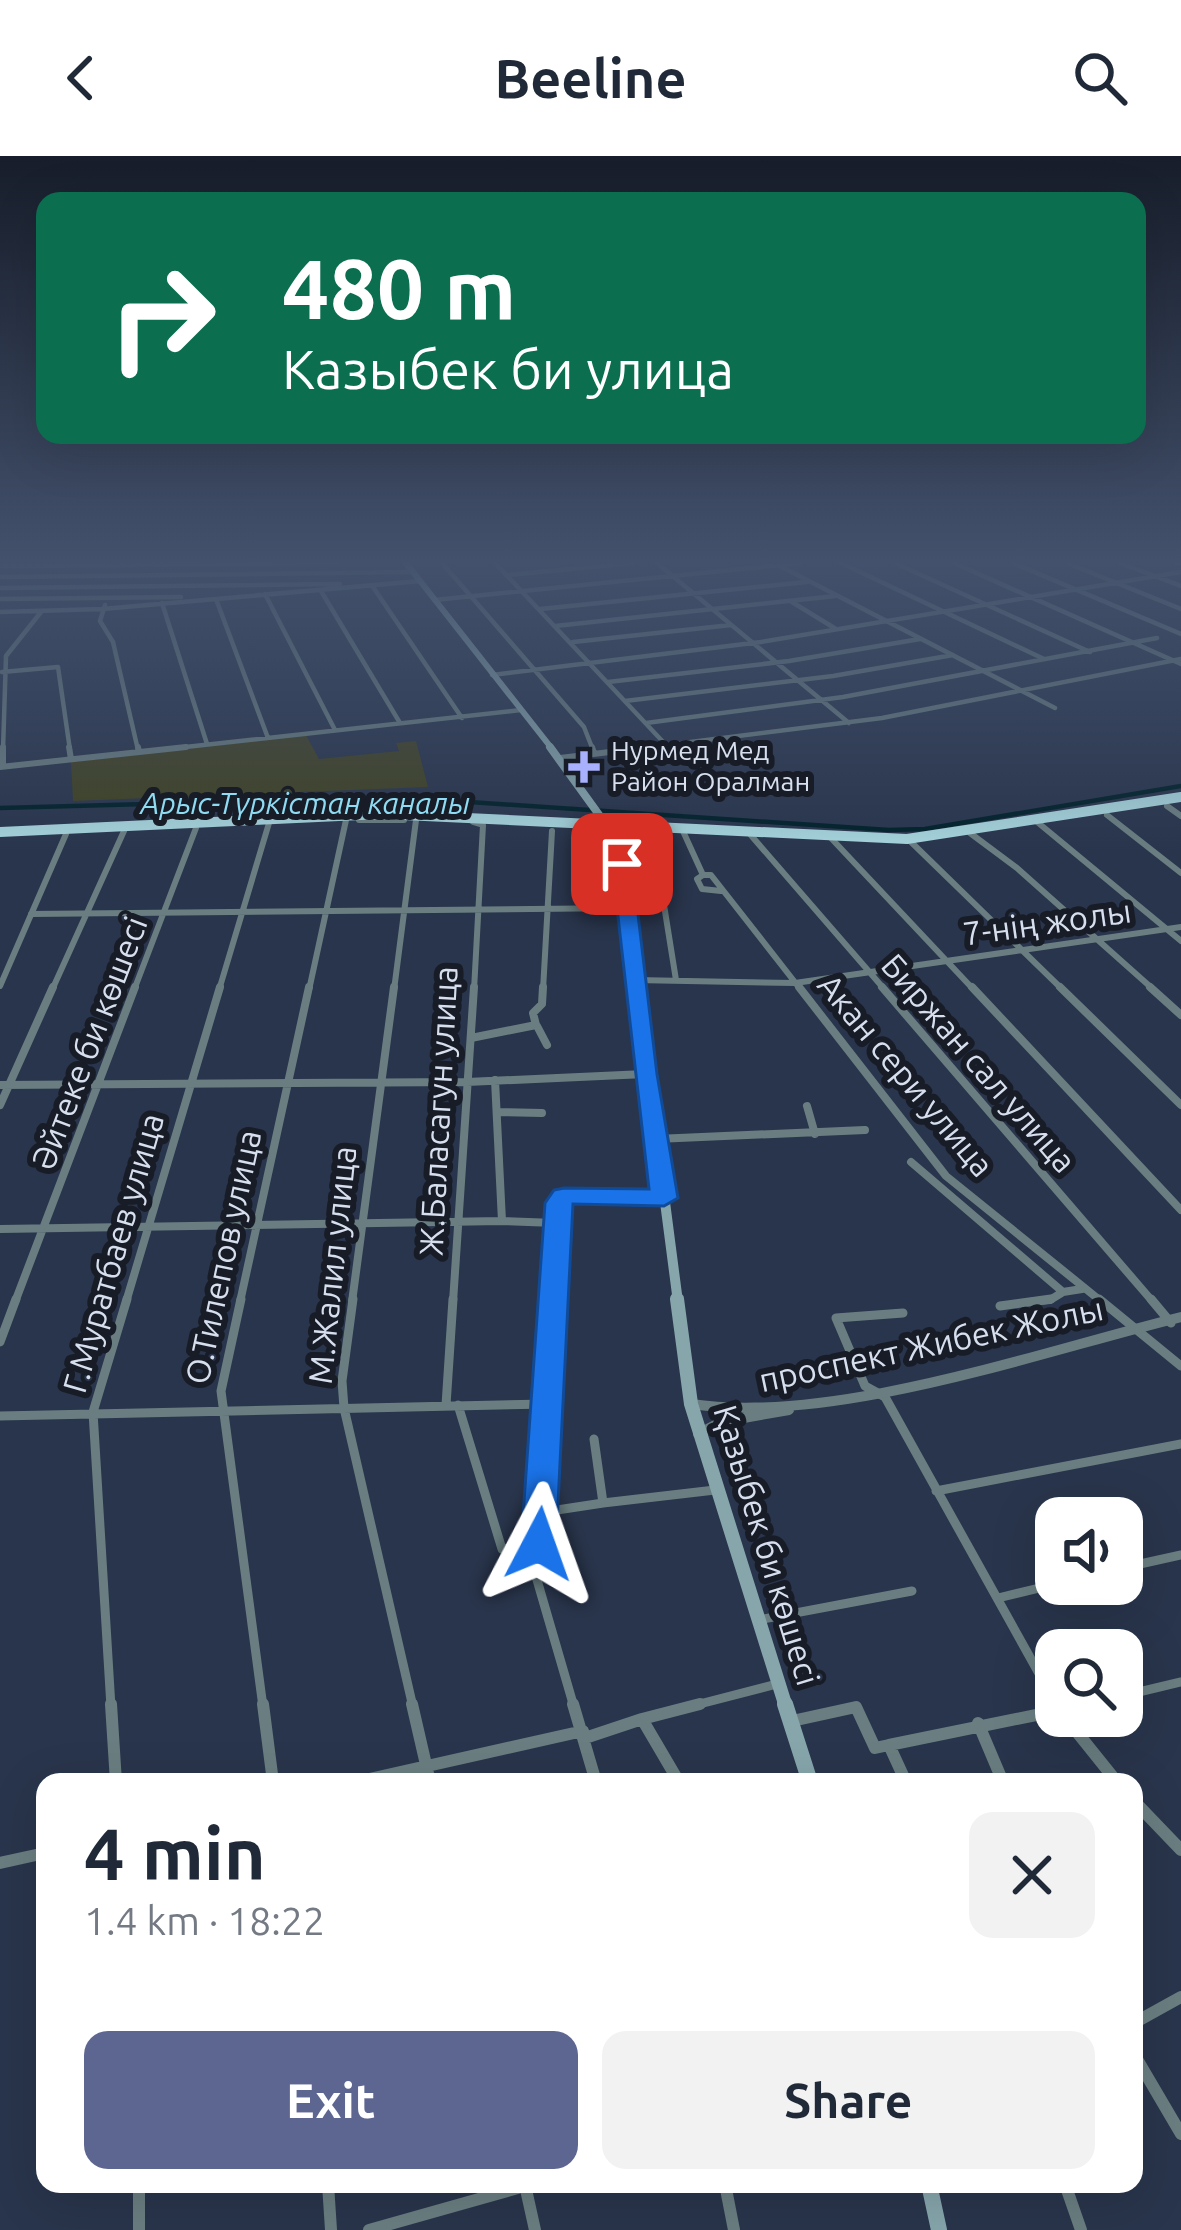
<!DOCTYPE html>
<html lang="en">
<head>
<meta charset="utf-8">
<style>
  :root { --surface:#fff; --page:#f2f2f3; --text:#1f2937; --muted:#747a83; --accent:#5d6690 }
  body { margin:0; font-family:Ubuntu,sans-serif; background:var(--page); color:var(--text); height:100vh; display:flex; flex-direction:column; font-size:45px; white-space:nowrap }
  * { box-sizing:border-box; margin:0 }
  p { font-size:39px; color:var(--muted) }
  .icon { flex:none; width:66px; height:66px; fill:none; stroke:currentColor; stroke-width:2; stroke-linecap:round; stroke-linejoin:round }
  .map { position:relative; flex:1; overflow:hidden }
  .sheet { position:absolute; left:36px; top:1617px; width:1107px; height:420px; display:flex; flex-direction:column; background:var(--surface); border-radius:24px; box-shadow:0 12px 48px #0002 }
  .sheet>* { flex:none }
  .guide { position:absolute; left:36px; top:36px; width:1110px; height:252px; border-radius:24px; box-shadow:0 12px 48px #0002; background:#0b6e4f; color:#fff; overflow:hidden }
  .tools { position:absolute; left:1035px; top:1341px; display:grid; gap:24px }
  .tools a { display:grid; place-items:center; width:108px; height:108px; border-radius:24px; background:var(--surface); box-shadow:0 12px 48px #0002; font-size:60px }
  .pin { position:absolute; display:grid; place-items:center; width:102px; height:102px; color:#fff; margin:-51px; border-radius:24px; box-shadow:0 6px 18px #0006 }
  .me { position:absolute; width:132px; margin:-66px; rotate:4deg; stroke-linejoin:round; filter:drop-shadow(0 0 9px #0008) }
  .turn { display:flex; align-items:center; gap:42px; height:252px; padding:0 48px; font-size:54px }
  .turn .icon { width:156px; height:156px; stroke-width:2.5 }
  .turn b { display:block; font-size:84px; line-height:102px }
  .round { display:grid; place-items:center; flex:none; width:126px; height:126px; border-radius:24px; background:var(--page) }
  .summary { display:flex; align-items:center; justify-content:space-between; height:204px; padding:0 48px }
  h1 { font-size:72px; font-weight:700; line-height:90px }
  .action { display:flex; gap:24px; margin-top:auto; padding:24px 48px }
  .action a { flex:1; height:138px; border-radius:24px; background:var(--accent); color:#fff; font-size:48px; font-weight:700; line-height:138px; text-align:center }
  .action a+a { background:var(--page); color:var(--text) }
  header { display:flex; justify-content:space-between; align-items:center; height:156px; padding:0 48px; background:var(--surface); font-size:54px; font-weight:700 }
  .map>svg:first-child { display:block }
  .green { fill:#404222 }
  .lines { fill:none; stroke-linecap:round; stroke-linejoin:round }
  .canal { stroke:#00212a; stroke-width:4.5 }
  .minor-far4 { stroke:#6a7e81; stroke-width:4.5 }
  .minor-far3 { stroke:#6a7e81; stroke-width:6 }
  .minor-far2 { stroke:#6a7e81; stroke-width:8 }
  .minor-far1 { stroke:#6a7e81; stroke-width:9 }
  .minor { stroke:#6a7e81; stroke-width:12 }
  .tertiary { stroke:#6a7e81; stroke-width:10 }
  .secondary-far4 { stroke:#86a6ac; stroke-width:6 }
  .secondary-far3 { stroke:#86a6ac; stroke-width:8 }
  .secondary-far2 { stroke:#86a6ac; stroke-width:10 }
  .secondary-far1 { stroke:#86a6ac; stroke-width:14 }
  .secondary { stroke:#86a6ac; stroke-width:16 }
  .trunk { stroke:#a6d4dc; stroke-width:10 }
  .route { fill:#1a73e8; stroke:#114b97; stroke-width:3 }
  .poi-dot { fill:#a9b0fc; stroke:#171c27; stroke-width:4.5 }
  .labels { text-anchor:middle; stroke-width:12; stroke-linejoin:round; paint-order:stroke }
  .far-poi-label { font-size:27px; fill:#d7dfee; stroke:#171c27; text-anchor:start }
  .far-water-label { font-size:30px; font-style:italic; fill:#8edcf3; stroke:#171c27 }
  .street-label { font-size:33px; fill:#d7dfee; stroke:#171c27 }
</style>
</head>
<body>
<header><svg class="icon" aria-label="back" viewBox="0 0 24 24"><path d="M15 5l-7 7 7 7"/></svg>Beeline<svg class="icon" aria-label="search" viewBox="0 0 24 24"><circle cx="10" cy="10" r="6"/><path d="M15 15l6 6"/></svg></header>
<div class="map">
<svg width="1181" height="2074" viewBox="0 0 1181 2074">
  <rect width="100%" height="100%" fill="#29354c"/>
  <path class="green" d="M 306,579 L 319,603 L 399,595 L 396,587 L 416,585 L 428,631 L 73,645 L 71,606 Z"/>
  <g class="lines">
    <path class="canal" d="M 0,652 L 396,641 L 889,674 L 925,673 L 1181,630"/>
    <path class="minor-far4" d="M 442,407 L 584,571 L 593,594
      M 495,407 L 666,589
      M 657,407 L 849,567
      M 841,407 L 1044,503
      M 895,407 L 1090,496
      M 954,407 L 1181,508
      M 1013,407 L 1181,478
      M 1067,407 L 1181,453
      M 1120,407 L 1181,430
      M 1176,407 L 1181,408
      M 0,410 L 339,407
      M 780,410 L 1055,552
      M 507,419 L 633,407
      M 0,421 L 413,416
      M 373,431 L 462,562
      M 0,432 L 340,428
      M 321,435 L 400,567
      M 265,438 L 335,574
      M 0,443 L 181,441
      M 216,443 L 268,582
      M 434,444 L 800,407
      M 792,446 L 836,473
      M 162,447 L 207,588
      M 105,449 L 100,465 L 113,486 L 138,594
      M 540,453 L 807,426
      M 0,456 L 102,453 L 420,425
      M 555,470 L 835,440
      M 573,486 L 731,469
      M 2,516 L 58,511 L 70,594
      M 492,519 L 761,486 L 1181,416
      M 608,526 L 789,505 L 920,483
      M 625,545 L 833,520 L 953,499
      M 646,567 L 843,541 L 1157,482
      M 3,594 L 6,500 L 41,456
      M 158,594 L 521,554
      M 627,594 L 882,562 L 1181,503"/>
    <path class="minor-far3" d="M 3,591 L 3,610
      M 69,591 L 71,603
      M 138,591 L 139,596
      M 592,591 L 594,597
      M 560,602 L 651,591
      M 0,611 L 186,591
      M 1167,650 L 1181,660
      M 1107,659 L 1181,717
      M 359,664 L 404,664
      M 1036,665 L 1181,785
      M 473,666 L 483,669 L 474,834
      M 682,673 L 703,719 L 711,719 L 801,834
      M 749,677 L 885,834
      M 970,677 L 1017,712 L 1154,834
      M 830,681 L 974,834
      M 909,684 L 1063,834
      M 703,719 L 697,723 L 702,733 L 721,735
      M 626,748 L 664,749 L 676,824
      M 31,758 L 626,752
      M 635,824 L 795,827 L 1181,771
      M 0,830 L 66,678
      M 52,834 L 124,675
      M 134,834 L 196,672
      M 219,834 L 269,667
      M 309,834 L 346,664
      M 394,834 L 416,664
      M 543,834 L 552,675"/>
    <path class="minor-far2" d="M 799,831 L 946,1020 L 1102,1146
      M 882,831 L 1153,1146
      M 972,831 L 1181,1054
      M 1060,831 L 1181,949
      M 1150,831 L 1181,859
      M 537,870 L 547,889
      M 471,882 L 536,869 L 533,857 L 542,848 L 543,831
      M 495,924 L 502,1065 L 555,1067
      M 0,929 L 467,926 L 645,918
      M 0,949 L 53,831
      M 807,950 L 815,978
      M 498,956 L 542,957
      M 656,983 L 865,974
      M 911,1006 L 1063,1136 L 1082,1133
      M 0,1073 L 502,1065
      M 15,1146 L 135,831
      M 126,1146 L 220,831
      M 240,1146 L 309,831
      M 352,1146 L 394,831
      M 453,1146 L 474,831
      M 552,1146 L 555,1067 L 564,1040 L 664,1042
      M 1030,1146 L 1050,1144 L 1063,1136"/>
    <path class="minor-far1" d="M 241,1143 L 221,1235 L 263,1551
      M 353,1143 L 342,1225 L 344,1252 L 413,1551
      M 552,1143 L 544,1356 L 535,1417 L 574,1551
      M 1099,1143 L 1181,1210
      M 1151,1143 L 1171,1167
      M 1000,1150 L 1051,1143
      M 903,1157 L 836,1162 L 865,1230 L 885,1241 L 1056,1548
      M 0,1186 L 16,1143
      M 446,1249 L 453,1143
      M 458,1249 L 502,1393 L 539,1388
      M 0,1260 L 547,1248
      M 594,1283 L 603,1347 L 715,1334
      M 936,1335 L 1181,1288
      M 544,1356 L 603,1347
      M 1122,1412 L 1181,1399
      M 998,1442 L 1056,1428
      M 758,1464 L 912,1435
      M 1122,1540 L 1181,1526
      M 111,1551 L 93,1256 L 127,1143
      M 688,1551 L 777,1528"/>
    <path class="minor" d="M 111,1548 L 116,1626
      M 263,1548 L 273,1626
      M 412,1548 L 430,1626
      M 573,1548 L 596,1626
      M 1064,1560 L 1117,1626
      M 642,1563 L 700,1548
      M 792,1565 L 856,1551 L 875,1592 L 889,1589 L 906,1626
      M 978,1567 L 1003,1626
      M 585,1582 L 642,1563 L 679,1626
      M 889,1589 L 1056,1555
      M 356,1626 L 583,1575
      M 1134,1645 L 1181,1694
      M 0,1707 L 45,1697
      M 1134,1867 L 1181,1841
      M 1134,1898 L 1181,1978
      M 139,2028 L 139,2074
      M 328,2028 L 331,2074
      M 725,2028 L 734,2074
      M 1065,2028 L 1081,2074
      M 525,2029 L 535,2074
      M 369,2074 L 532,2028"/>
    <path class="tertiary" d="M 691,1248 C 834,1269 1039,1196 1181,1161
      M 698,1278 L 721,1266 L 789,1254"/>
    <path class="secondary-far4" d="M 406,407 L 553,594"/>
    <path class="secondary-far3" d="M 550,591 L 618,685 L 637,834"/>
    <path class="secondary-far2" d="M 637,831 L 678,1146"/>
    <path class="secondary-far1" d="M 677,1143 L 691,1248 L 786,1551"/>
    <path class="secondary" d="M 785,1548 L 810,1626
      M 929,2028 L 939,2074"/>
    <path class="trunk" d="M 580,672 L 617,688
      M 0,676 L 382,658 L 907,683 L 1181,641"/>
  </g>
  <linearGradient id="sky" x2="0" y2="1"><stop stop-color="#171d2a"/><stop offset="0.58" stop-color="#43516c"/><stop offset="1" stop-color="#43516c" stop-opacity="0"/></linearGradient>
  <rect width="1181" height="697" fill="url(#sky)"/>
  <path class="route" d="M 622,702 L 632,708 L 657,918 L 678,1042 L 664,1050 L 573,1048 L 556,1388 L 551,1397 L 539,1401 L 526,1397 L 521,1388 L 545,1047 L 554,1034 L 564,1032 L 649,1033 L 612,708 Z"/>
  <path class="poi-dot" d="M578 593h12v12h12v12h-12v12h-12v-12h-12v-12h12z"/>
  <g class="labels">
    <g class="far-poi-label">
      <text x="611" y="604">Нурмед Мед<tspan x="611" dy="31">Район Оралман</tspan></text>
    </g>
    <g class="far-water-label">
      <text x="305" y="658">Арыс-Түркістан каналы</text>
    </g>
    <g class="street-label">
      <text transform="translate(1047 766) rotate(-8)" y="12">7-нің жолы</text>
      <text transform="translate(89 887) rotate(-69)" y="12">Әйтеке би көшесі</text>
      <text transform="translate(979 907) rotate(49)" y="12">Биржан сал улица</text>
      <text transform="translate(906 919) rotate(50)" y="12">Акан сери улица</text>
      <text transform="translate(438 955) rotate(-87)" y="12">Ж.Баласагун улица</text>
      <text transform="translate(113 1097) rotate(-74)" y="12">Г.Муратбаев улица</text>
      <text transform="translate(223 1101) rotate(-78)" y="12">О.Тилепов улица</text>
      <text transform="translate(332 1109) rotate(-84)" y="12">М.Жалил улица</text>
      <text transform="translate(931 1188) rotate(-12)" y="12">проспект Жибек Жолы</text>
      <text transform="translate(767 1389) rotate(73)" y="12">Қазыбек би көшесі</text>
    </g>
  </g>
</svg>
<div class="tools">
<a><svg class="icon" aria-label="sound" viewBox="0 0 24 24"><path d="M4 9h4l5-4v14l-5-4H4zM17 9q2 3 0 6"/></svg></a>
<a><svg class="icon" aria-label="search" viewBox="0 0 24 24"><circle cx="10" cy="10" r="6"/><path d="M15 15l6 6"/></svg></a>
</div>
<div class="pin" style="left:622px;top:708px;background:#d93025"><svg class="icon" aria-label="arrive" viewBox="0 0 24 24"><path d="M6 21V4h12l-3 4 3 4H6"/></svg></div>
<svg class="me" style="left:539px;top:1388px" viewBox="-20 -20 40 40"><path d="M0-17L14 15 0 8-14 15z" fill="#1a73e8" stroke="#fff" stroke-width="4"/></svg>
<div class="guide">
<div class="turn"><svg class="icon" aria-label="right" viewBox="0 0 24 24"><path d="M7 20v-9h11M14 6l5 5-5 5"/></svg><div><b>480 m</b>Казыбек би улица</div></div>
</div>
<section class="sheet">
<div class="summary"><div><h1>4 min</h1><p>1.4 km · 18:22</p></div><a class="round"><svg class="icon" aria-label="close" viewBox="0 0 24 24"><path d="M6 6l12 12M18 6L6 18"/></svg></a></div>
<div class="action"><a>Exit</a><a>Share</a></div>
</section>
</div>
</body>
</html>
